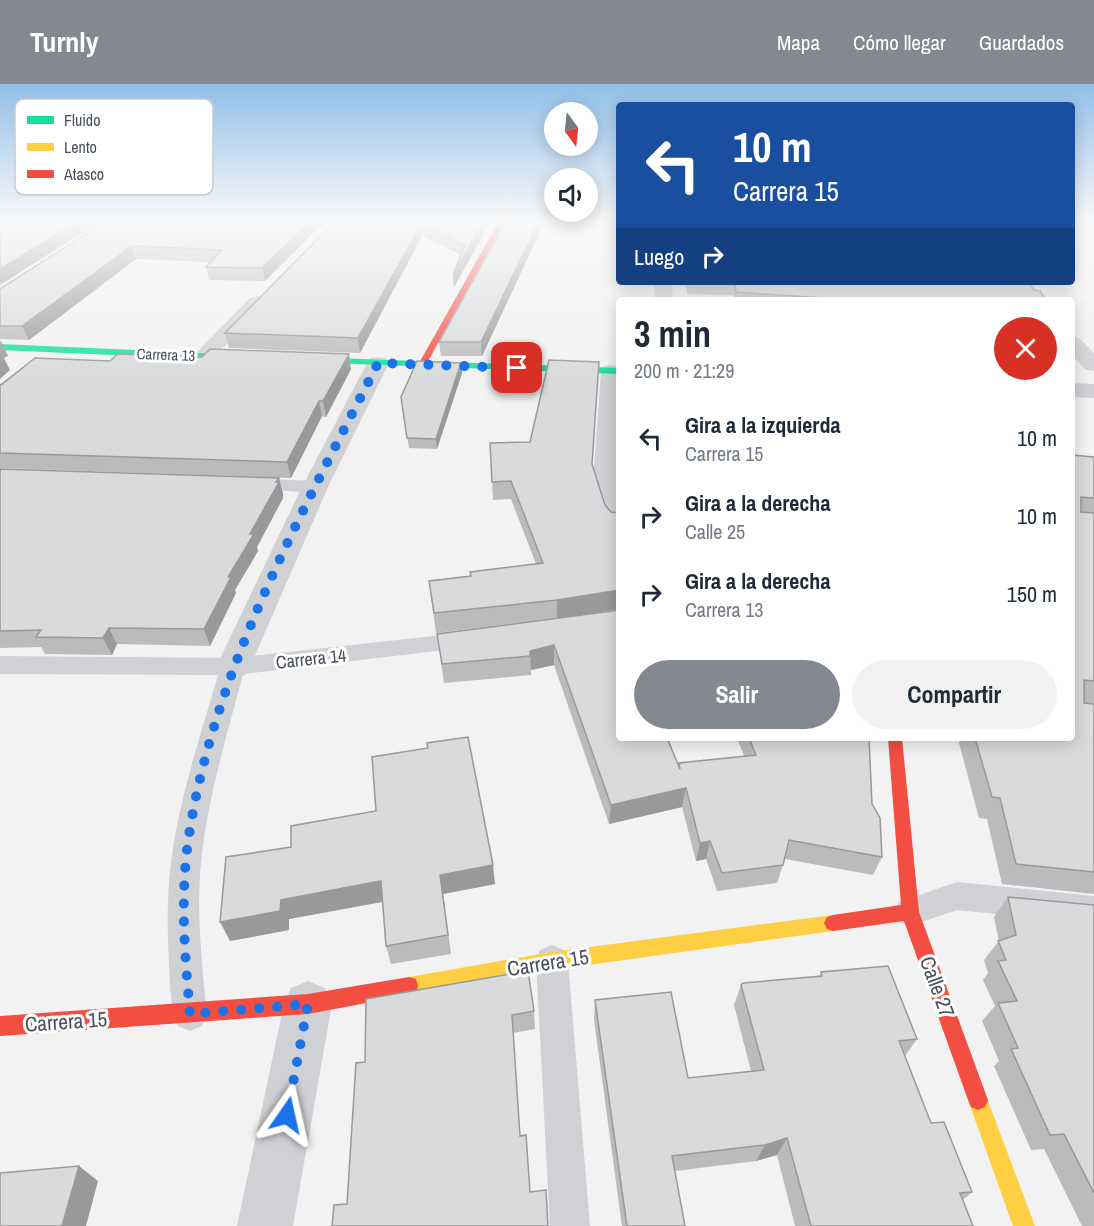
<!DOCTYPE html>
<html lang="es">
<head>
<meta charset="utf-8">
<style>
  :root { --surface:#fff; --page:#f2f2f3; --text:#1f2937; --muted:#747a83; --accent:#848891 }
  body { margin:0; font-family:"Archivo Narrow",sans-serif; background:var(--page); color:var(--text); height:100vh; display:flex; flex-direction:column; font-size:22px; white-space:nowrap }
  * { box-sizing:border-box; margin:0 }
  p { font-size:20px; color:var(--muted) }
  .icon { flex:none; width:33px; height:33px; fill:none; stroke:currentColor; stroke-width:2; stroke-linecap:round; stroke-linejoin:round }
  .map { position:relative; flex:1; overflow:hidden }
  .panel { position:absolute; left:616px; top:213px; width:459px; height:444px; display:flex; flex-direction:column; background:var(--surface); border-radius:6px; box-shadow:0 3px 15px #0003 }
  .panel>* { flex:none }
  .top-card { position:absolute; left:616px; top:18px; width:459px; height:183px; border-radius:6px; box-shadow:0 3px 15px #0003; background:#1a4fa0; color:#fff; overflow:hidden }
  .needle { width:39px; rotate:165deg }
  .controls { position:absolute; left:544px; top:18px; display:grid; gap:12px }
  .controls a { display:grid; place-items:center; width:54px; height:54px; border-radius:50%; background:var(--surface); box-shadow:0 3px 15px #0003; font-size:30px }
  .pin { position:absolute; display:grid; place-items:center; width:51px; height:51px; color:#fff; margin:-26px; border-radius:12px; box-shadow:0 3px 9px #0006 }
  .me { position:absolute; width:66px; margin:-33px; rotate:11deg; stroke-linejoin:round; filter:drop-shadow(0 0 4px #0008) }
  .turn { display:flex; align-items:center; gap:21px; height:126px; padding:0 18px; font-size:27px }
  .turn .icon { width:78px; height:78px; stroke-width:2.5 }
  .turn b { display:block; font-size:42px; line-height:51px }
  .then { display:flex; align-items:center; height:57px; padding:0 18px; background:#0003; gap:12px; font-size:22px }
  .round { display:grid; place-items:center; flex:none; width:63px; height:63px; border-radius:32px; background:var(--page) }
  .overview { display:flex; align-items:center; justify-content:space-between; height:102px; padding:0 18px }
  h1 { font-size:36px; font-weight:800; line-height:45px }
  .action { display:flex; gap:12px; margin-top:auto; padding:12px 18px }
  .action a { flex:1; height:69px; border-radius:36px; background:var(--accent); color:#fff; font-size:24px; font-weight:800; line-height:69px; text-align:center }
  .action a+a { background:var(--page); color:var(--text) }
  ul { padding:0; list-style:none }
  li { display:flex; align-items:center; gap:18px; height:78px; padding:0 18px }
  li div { flex:1 }
  li b { display:block; font-size:22px }
  li em { font-style:normal }
  header { display:flex; align-items:center; gap:36px; box-sizing:border-box; height:84px; padding:0 30px; background:var(--accent); color:#fff }
  header strong { font-size:28px }
  nav { display:flex; gap:33px; margin-inline-start:auto; font-size:21px }
  .map>svg:first-child { display:block }
  .lines { fill:none; stroke-linecap:round; stroke-linejoin:round }
  .lane { fill:#d0d1d4; fill-rule:evenodd }
  .street { fill:#d0d1d4; fill-rule:evenodd }
  .fast { fill:#16e098; fill-rule:evenodd }
  .slow { fill:#ffcf43; fill-rule:evenodd }
  .jam { fill:#f24e42; fill-rule:evenodd }
  .wall { fill:#bbbbbd }
  .shaded-wall { fill:#98999a }
  .building { fill:#d9dadc; stroke:#98999a; stroke-width:1.5 }
  .route { stroke:#1a73e8; stroke-width:10; stroke-dasharray:0 18 }
  .labels { text-anchor:middle; stroke-width:6; stroke-linejoin:round; paint-order:stroke }
  .far-street-label { font-size:15px; fill:#494f5d; stroke:#fff }
  .street-label { font-size:18px; fill:#494f5d; stroke:#fff }
  .near-street-label { font-size:21px; fill:#494f5d; stroke:#fff }
  .key { fill:#fff; stroke:#c8cace; stroke-width:1.5 }
  .key-label { font-size:16px; fill:#494f5d }
</style>
</head>
<body>
<header>
<strong>Turnly</strong>
<nav><a>Mapa</a><a>Cómo llegar</a><a>Guardados</a></nav>
</header>
<div class="map">
<svg width="1094" height="1142" viewBox="0 0 1094 1142">
  <rect width="100%" height="100%" fill="#f2f2f2"/>
  <g class="lines">
    <path class="lane" d="M 249,394 L 315,397 L 322,399 L 325,403 L 322,407 L 315,409 L 242,404 L 240,400 L 242,396 Z
      M 470,548 L 478,550 L 482,556 L 478,562 L 243,590 C 227,652 207,715 201,779 C 196,829 202,880 207,930 L 202,942 L 190,947 L 178,942 C 170,923 170,900 169,879 C 167,845 167,812 171,778 C 179,715 200,653 218,591 L 0,590 L 0,572 L 233,574 Z
      M 957,798 L 1094,812 L 1094,840 L 957,826 L 910,842 L 899,838 L 894,828 L 899,818 Z
      M 552,861 L 564,866 L 568,877 L 590,1142 L 550,1142 L 536,877 L 540,866 Z"/>
    <path class="street" d="M 655,198 L 673,198 L 672,216 L 654,216 Z
      M 257,212 L 264,214 L 266,218 L 264,222 L 211,276 L 204,278 L 197,276 L 194,272 L 197,268 L 250,214 Z
      M 1072,252 L 1079,254 L 1094,269 L 1094,287 L 1086,286 L 1072,271 Z
      M 378,273 L 386,274 L 389,279 L 328,403 L 250,583 L 245,591 L 233,595 L 221,591 L 216,583 L 302,403 L 367,279 L 370,274 Z
      M 612,281 L 620,282 L 620,446 L 610,444 L 606,438 L 593,397 L 601,287 L 604,282 Z
      M 1072,299 L 1094,300 L 1094,314 L 1072,313 Z
      M 308,897 L 325,904 L 332,920 L 293,1142 L 237,1142 L 284,920 L 291,904 Z"/>
    <path class="fast" d="M 0,260 L 247,271 L 251,274 L 247,277 L 0,266 Z
      M 305,273 L 620,284 L 620,290 L 302,278 L 301,276 Z"/>
    <path class="slow" d="M 833,831 L 839,833 L 842,839 L 839,845 L 833,847 L 552,886 L 409,911 L 402,909 L 400,902 L 402,895 L 409,893 L 552,868 Z
      M 978,1006 L 985,1009 L 1035,1142 L 1013,1142 L 968,1016 L 971,1009 Z"/>
    <path class="jam" d="M 499,137 L 505,137 L 426,281 L 419,283 L 418,281 Z
      M 888,654 L 902,654 L 919,828 L 988,1016 L 985,1023 L 978,1026 L 971,1023 L 968,1016 L 904,837 L 833,847 L 827,845 L 824,839 L 827,833 L 833,831 L 901,821 Z
      M 409,893 L 416,895 L 418,902 L 416,909 L 409,911 L 308,930 L 0,952 L 0,932 L 308,910 Z"/>
  </g>
  <path class="wall" d="M 106,137 L 325,137 L 265,197 L 209,196 L 206,183 L 210,178 L 136,175 L 29,256 L 0,255 L 0,205 Z
    M 335,137 L 491,137 L 454,203 L 453,190 L 461,171 L 422,152 L 360,269 L 229,264 L 225,249 Z
    M 506,137 L 545,137 L 482,272 L 441,272 L 439,258 Z
    M 686,198 L 1028,198 L 1034,206 L 1046,216 L 734,216 L 734,211 L 687,210 Z
    M 110,277 L 351,285 L 326,333 L 322,332 L 291,394 L 0,384 L 0,301 Z
    M 461,279 L 462,289 L 437,365 L 409,364 L 401,313 Z
    M 598,294 L 592,381 L 605,421 L 611,428 L 620,429 L 620,525 L 568,533 L 620,654 L 678,681 L 744,672 L 737,654 L 869,654 L 872,720 L 882,773 L 873,791 L 785,775 L 777,799 L 717,807 L 706,775 L 696,777 L 682,723 L 609,740 L 554,581 L 531,586 L 531,591 L 444,599 L 437,550 L 533,537 L 436,549 L 429,497 L 470,492 L 470,488 L 536,480 L 511,415 L 493,416 L 490,359 L 530,358 Z
    M 1072,371 L 1094,373 L 1094,619 L 1084,619 L 1094,620 L 1094,810 L 1002,800 L 987,735 L 979,734 L 959,659 L 961,654 L 1072,654 Z
    M 0,385 L 279,394 L 283,410 L 283,414 L 257,463 L 258,467 L 235,506 L 236,509 L 210,562 L 117,560 L 112,571 L 45,570 L 41,563 L 0,564 Z
    M 291,763 L 495,800 L 443,810 L 451,870 L 391,880 L 386,862 L 383,818 L 289,835 L 289,846 L 230,857 Z
    M 1008,813 L 1094,821 L 1094,1142 L 1082,1142 L 1044,1065 L 1031,1066 L 994,982 L 999,977 L 982,937 L 995,922 L 983,896 L 988,889 L 984,876 L 999,857 L 994,833 Z
    M 821,888 L 917,955 L 905,972 L 931,1039 L 972,1108 L 963,1116 L 973,1142 L 795,1142 L 777,1071 L 756,1077 L 675,1087 L 685,1142 L 622,1142 L 594,936 L 595,916 L 688,994 L 751,987 L 734,921 L 741,901 L 819,892 Z
    M 366,915 L 534,927 L 535,945 L 513,949 L 520,1052 L 530,1108 L 347,1120 L 365,978 Z"/>
  <path class="shaded-wall" d="M 78,137 L 101,137 L 0,201 L 0,185 Z
    M 311,137 L 325,137 L 265,197 L 262,184 Z
    M 484,137 L 491,137 L 454,203 L 453,190 Z
    M 539,137 L 545,137 L 482,272 L 481,258 Z
    M 421,140 L 422,152 L 360,269 L 358,254 Z
    M 132,162 L 136,175 L 29,256 L 22,242 Z
    M 1,257 L 8,272 L 4,274 L 10,286 L 0,295 L 0,258 Z
    M 349,270 L 351,285 L 326,333 L 323,317 Z
    M 461,279 L 462,289 L 437,365 L 436,355 Z
    M 319,317 L 322,332 L 291,394 L 287,378 Z
    M 279,394 L 283,410 L 283,414 L 257,463 L 258,467 L 235,506 L 236,509 L 210,562 L 204,545 L 228,493 Z
    M 620,506 L 620,525 L 557,535 L 557,516 Z
    M 109,544 L 117,560 L 112,571 L 103,554 Z
    M 554,561 L 554,581 L 531,586 L 530,567 Z
    M 686,704 L 682,723 L 609,740 L 611,721 Z
    M 710,757 L 706,775 L 696,777 L 700,759 Z
    M 493,781 L 495,800 L 443,810 L 451,870 L 440,791 Z
    M 381,797 L 386,817 L 289,835 L 289,846 L 230,857 L 220,838 L 281,816 Z
    M 787,1054 L 777,1071 L 756,1077 L 765,1061 Z
    M 79,1082 L 98,1097 L 86,1142 L 62,1142 Z"/>
  <path class="building" d="M 0,137 L 78,137 L 0,185 Z
    M 106,137 L 311,137 L 262,184 L 206,183 L 222,166 L 132,162 L 22,242 L 0,242 L 0,205 Z
    M 335,137 L 484,137 L 453,190 L 465,161 L 421,140 L 358,254 L 225,249 Z
    M 506,137 L 539,137 L 481,258 L 439,258 Z
    M 688,198 L 1028,198 L 1034,206 L 1040,207 L 1046,216 L 852,216 L 736,208 L 735,200 Z
    M 210,265 L 349,270 L 323,317 L 319,317 L 287,378 L 0,369 L 0,301 L 2,300 L 35,274 L 110,277 L 118,270 L 202,273 Z
    M 549,276 L 599,278 L 592,380 L 605,421 L 611,428 L 620,429 L 620,506 L 557,516 L 434,529 L 429,497 L 471,492 L 470,488 L 543,479 L 511,397 L 492,398 L 490,359 L 530,358 Z
    M 417,277 L 461,279 L 436,355 L 407,354 L 401,313 Z
    M 1072,371 L 1094,373 L 1094,414 L 1081,413 L 1081,428 L 1094,429 L 1094,597 L 1084,596 L 1084,619 L 1094,620 L 1094,788 L 1016,780 L 1000,714 L 992,713 L 975,654 L 1072,654 Z
    M 0,385 L 279,394 L 276,398 L 279,398 L 250,450 L 254,450 L 228,493 L 231,493 L 204,545 L 109,544 L 103,554 L 36,553 L 41,546 L 0,547 Z
    M 620,526 L 620,654 L 667,654 L 680,685 L 679,679 L 756,671 L 749,654 L 869,654 L 872,720 L 880,734 L 882,773 L 789,756 L 783,781 L 722,789 L 710,757 L 700,759 L 686,704 L 611,721 L 554,561 L 530,567 L 530,572 L 442,580 L 437,550 Z
    M 468,653 L 493,781 L 440,791 L 448,851 L 386,862 L 381,797 L 281,816 L 280,827 L 220,838 L 226,773 L 291,763 L 291,742 L 376,727 L 372,673 L 428,664 L 427,659 Z
    M 1008,813 L 1094,821 L 1094,1109 L 1064,1050 L 1050,1051 L 1011,965 L 1018,964 L 998,919 L 1017,917 L 998,877 L 1006,876 L 998,857 L 1016,851 Z
    M 888,882 L 917,955 L 899,957 L 931,1039 L 944,1038 L 972,1108 L 960,1109 L 973,1142 L 811,1142 L 787,1054 L 765,1061 L 672,1072 L 685,1142 L 627,1142 L 595,916 L 671,908 L 688,994 L 764,986 L 741,901 L 743,899 L 822,892 L 821,888 Z
    M 528,887 L 534,927 L 512,931 L 520,1052 L 526,1051 L 530,1108 L 546,1106 L 548,1142 L 332,1142 L 334,1121 L 347,1120 L 356,979 L 365,978 L 366,915 Z
    M 79,1082 L 62,1142 L 0,1142 L 0,1089 Z"/>
  <linearGradient id="sky" x2="0" y2="1"><stop stop-color="#91bfe9"/><stop offset="0.46" stop-color="#f9f9f9"/><stop offset="1" stop-color="#f9f9f9" stop-opacity="0"/></linearGradient>
  <rect width="1094" height="297" fill="url(#sky)"/>
  <g class="lines">
    <path class="route" d="M 287,1031 L 308,920 L 190,930 C 185,873 180,815 188,758 C 212,589 302,429 378,279 L 517,284"/>
  </g>
  <g class="labels">
    <g class="far-street-label">
      <text transform="translate(166 271) rotate(2)" y="5">Carrera 13</text>
    </g>
    <g class="street-label">
      <text transform="translate(311 575) rotate(-6)" y="6">Carrera 14</text>
    </g>
    <g class="near-street-label">
      <text transform="translate(548 879) rotate(-9)" y="7">Carrera 15</text>
      <text transform="translate(937 903) rotate(70)" y="7">Calle 27</text>
      <text transform="translate(66 938) rotate(-4)" y="7">Carrera 15</text>
    </g>
  </g>
  <rect x="15" y="15" width="198" height="96" rx="9" class="key"/>
  <rect x="27" y="32" width="27" height="8" fill="#16e098"/>
  <rect x="27" y="59" width="27" height="8" fill="#ffcf43"/>
  <rect x="27" y="86" width="27" height="8" fill="#f24e42"/>
  <g class="key-label">
    <text x="64" y="42">Fluido</text>
    <text x="64" y="69">Lento</text>
    <text x="64" y="96">Atasco</text>
  </g>
</svg>
<div class="controls">
<a><svg class="needle" viewBox="-14 -14 28 28"><path d="M0-13l5 13h-10z" fill="#e53935"/><path d="M0 13l5-13h-10z" fill="#747a83"/></svg></a>
<a><svg class="icon" aria-label="sound" viewBox="0 0 24 24"><path d="M4 9h4l5-4v14l-5-4H4zM17 9q2 3 0 6"/></svg></a>
</div>
<div class="pin" style="left:517px;top:284px;background:#d93025"><svg class="icon" aria-label="arrive" viewBox="0 0 24 24"><path d="M6 21V4h12l-3 4 3 4H6"/></svg></div>
<svg class="me" style="left:287px;top:1031px" viewBox="-20 -20 40 40"><path d="M0-17L14 15 0 8-14 15z" fill="#1a73e8" stroke="#fff" stroke-width="4"/></svg>
<div class="top-card">
<div class="turn"><svg class="icon" aria-label="left" viewBox="0 0 24 24"><path d="M17 20v-9H6M10 6l-5 5 5 5"/></svg><div><b>10 m</b>Carrera 15</div></div>
<div class="then">Luego<svg class="icon" aria-label="right" viewBox="0 0 24 24"><path d="M7 20v-9h11M14 6l5 5-5 5"/></svg></div>
</div>
<section class="panel">
<div class="overview"><div><h1>3 min</h1><p>200 m · 21:29</p></div><a class="round" style="background:#d93025;color:#fff"><svg class="icon" aria-label="close" viewBox="0 0 24 24"><path d="M6 6l12 12M18 6L6 18"/></svg></a></div>
<ul>
<li><svg class="icon" aria-label="left" viewBox="0 0 24 24"><path d="M17 20v-9H6M10 6l-5 5 5 5"/></svg><div><b>Gira a la izquierda</b><p>Carrera 15</p></div><em>10 m</em></li>
<li><svg class="icon" aria-label="right" viewBox="0 0 24 24"><path d="M7 20v-9h11M14 6l5 5-5 5"/></svg><div><b>Gira a la derecha</b><p>Calle 25</p></div><em>10 m</em></li>
<li><svg class="icon" aria-label="right" viewBox="0 0 24 24"><path d="M7 20v-9h11M14 6l5 5-5 5"/></svg><div><b>Gira a la derecha</b><p>Carrera 13</p></div><em>150 m</em></li>
</ul>
<div class="action"><a>Salir</a><a>Compartir</a></div>
</section>
</div>
</body>
</html>
